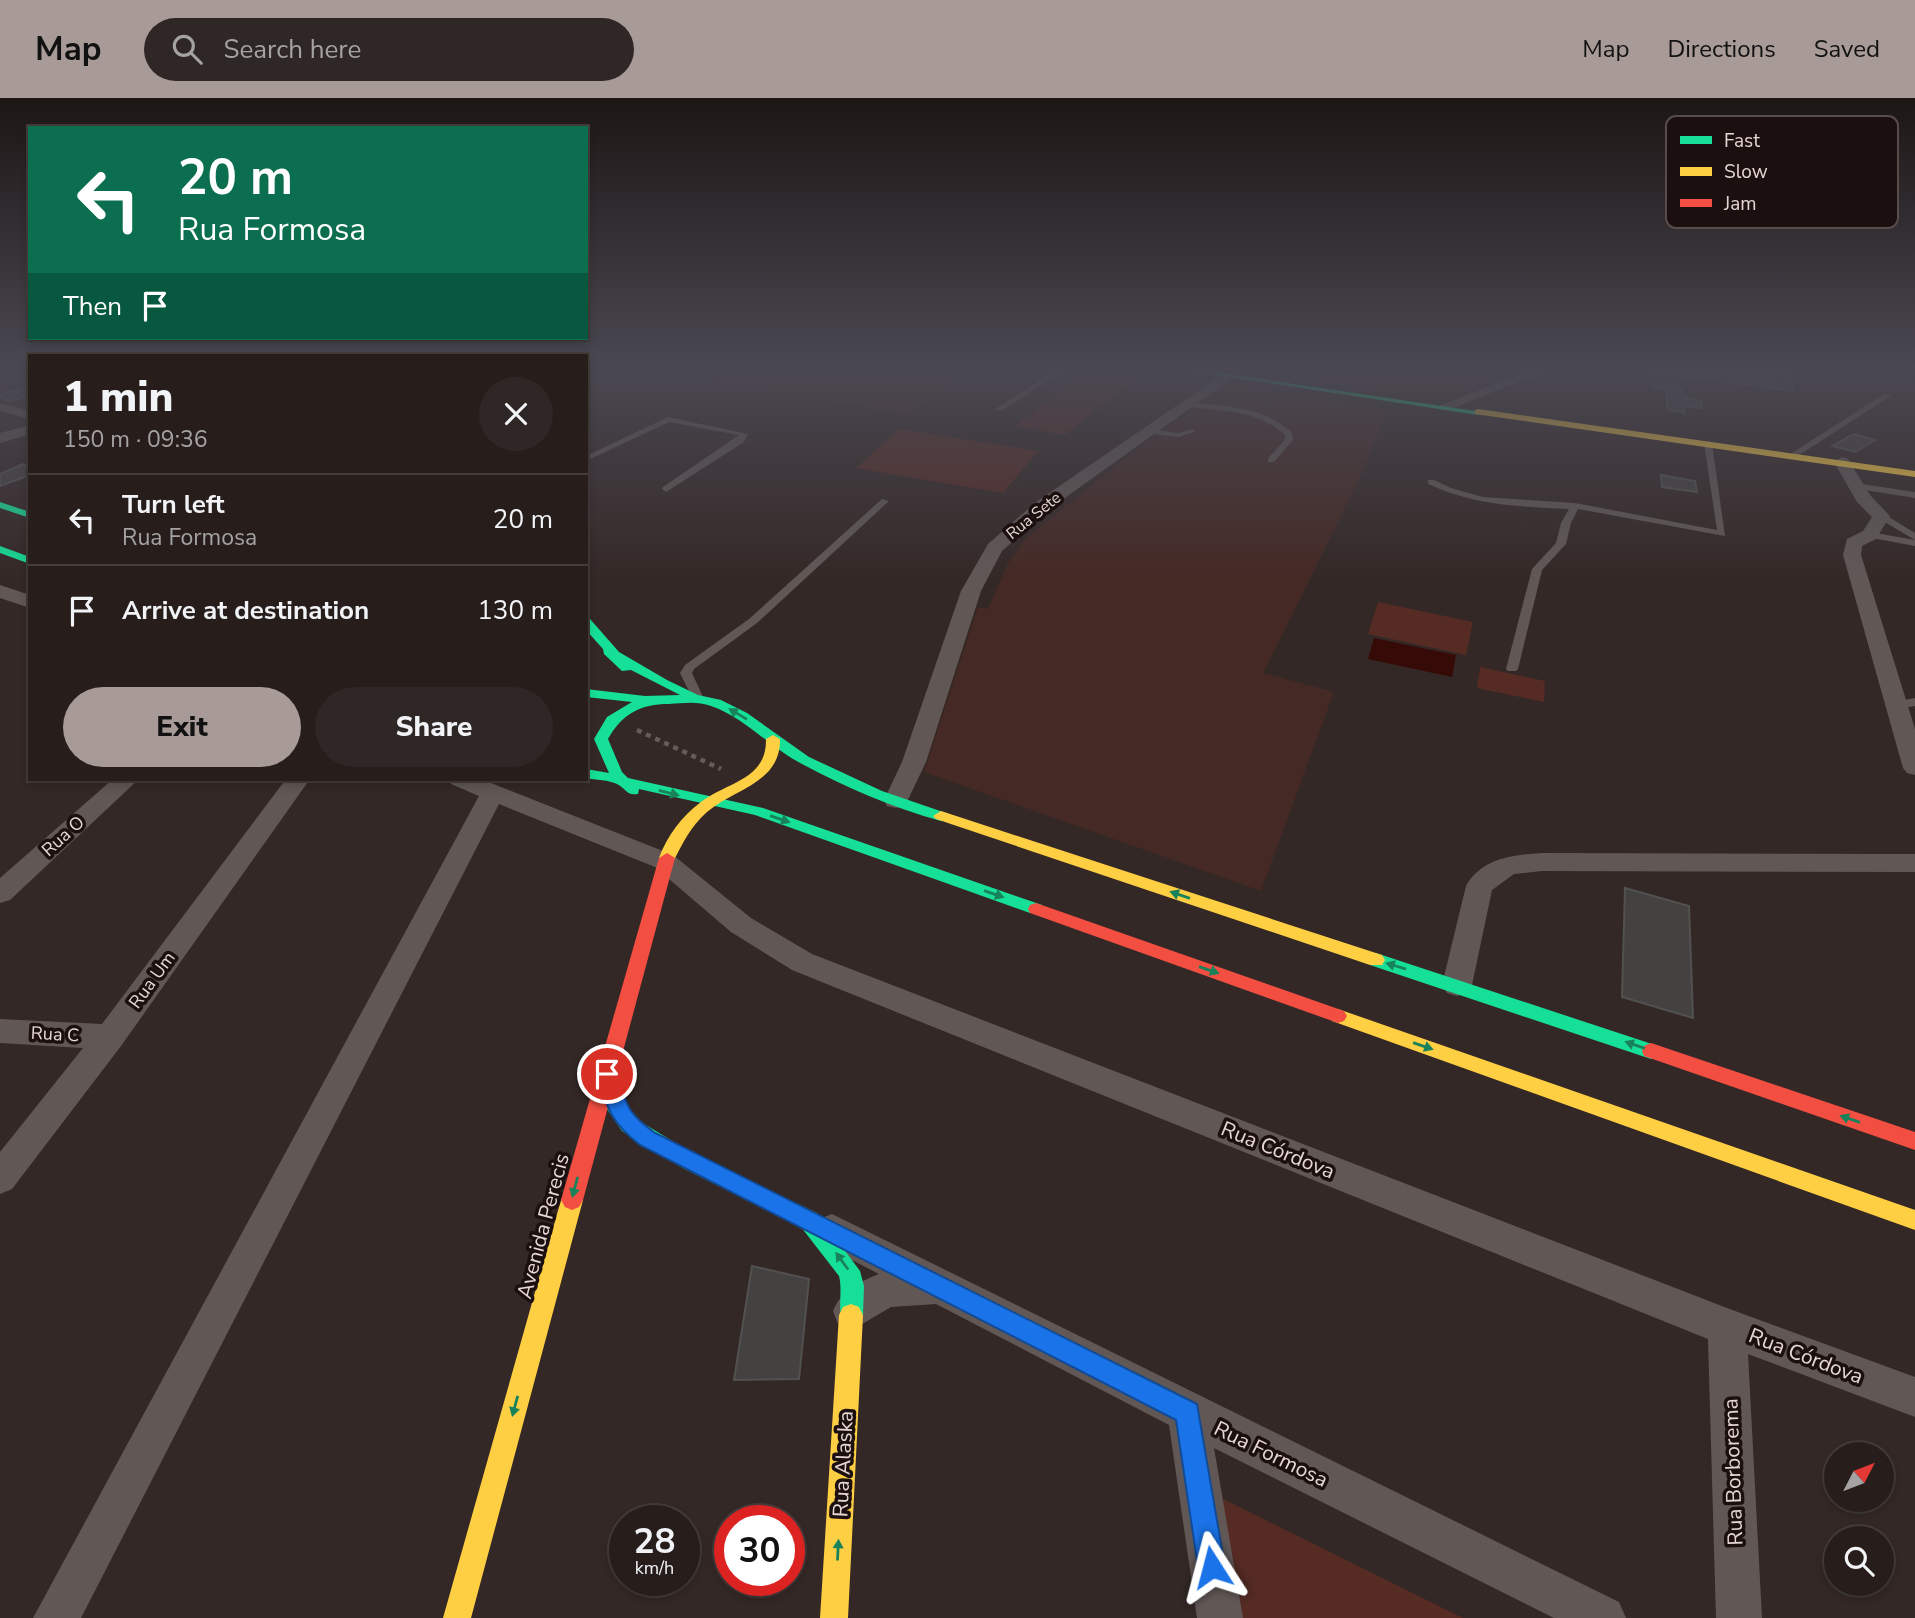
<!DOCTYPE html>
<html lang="en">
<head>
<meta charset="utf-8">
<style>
  :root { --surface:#271e1c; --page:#2f2725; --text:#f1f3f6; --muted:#a4a2a3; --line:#433c3b; --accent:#a89a97 }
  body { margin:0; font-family:"Nunito Sans",sans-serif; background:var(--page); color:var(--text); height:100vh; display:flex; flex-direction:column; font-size:26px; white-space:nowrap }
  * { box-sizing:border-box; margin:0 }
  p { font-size:23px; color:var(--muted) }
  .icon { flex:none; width:38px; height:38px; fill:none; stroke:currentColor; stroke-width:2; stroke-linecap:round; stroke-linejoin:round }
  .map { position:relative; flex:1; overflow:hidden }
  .drawer { position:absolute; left:28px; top:256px; width:560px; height:427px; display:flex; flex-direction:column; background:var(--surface); border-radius:0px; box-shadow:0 4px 10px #0003,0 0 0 2px var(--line) }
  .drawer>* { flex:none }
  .guide { position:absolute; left:28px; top:28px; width:560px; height:214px; border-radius:0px; box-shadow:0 4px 10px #0003,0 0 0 2px var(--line); background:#0b6e4f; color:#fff; overflow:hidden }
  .needle { width:46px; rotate:48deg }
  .tools { position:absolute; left:1824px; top:1344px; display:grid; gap:14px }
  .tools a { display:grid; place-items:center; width:70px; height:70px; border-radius:50%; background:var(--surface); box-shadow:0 4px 10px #0003,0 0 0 2px var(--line); font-size:35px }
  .speed { position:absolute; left:609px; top:1407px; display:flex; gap:14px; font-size:35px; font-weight:700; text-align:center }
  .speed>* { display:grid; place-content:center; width:91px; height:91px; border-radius:50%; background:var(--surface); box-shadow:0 4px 10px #0003,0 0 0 2px var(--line); line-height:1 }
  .speed small { font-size:18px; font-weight:400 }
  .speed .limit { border:10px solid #d22; background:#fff; color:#111 }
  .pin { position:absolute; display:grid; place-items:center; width:60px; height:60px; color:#fff; margin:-30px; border:4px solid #fff; border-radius:50%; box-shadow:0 2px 7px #0007 }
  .me { position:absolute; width:77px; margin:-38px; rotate:351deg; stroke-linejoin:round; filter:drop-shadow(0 0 5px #0008) }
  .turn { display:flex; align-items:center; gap:24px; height:147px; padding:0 35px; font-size:32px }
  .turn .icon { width:91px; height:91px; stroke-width:2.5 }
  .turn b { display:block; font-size:49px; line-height:60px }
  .then { display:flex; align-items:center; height:66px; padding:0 35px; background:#0003; gap:14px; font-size:26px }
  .round { display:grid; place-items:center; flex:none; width:74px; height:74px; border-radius:37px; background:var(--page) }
  .head { display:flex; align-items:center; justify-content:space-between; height:119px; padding:0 35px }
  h1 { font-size:42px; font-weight:800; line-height:52px }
  .action { display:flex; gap:14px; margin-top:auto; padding:14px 35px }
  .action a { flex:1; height:80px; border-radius:42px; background:var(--accent); color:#111; font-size:28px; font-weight:800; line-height:80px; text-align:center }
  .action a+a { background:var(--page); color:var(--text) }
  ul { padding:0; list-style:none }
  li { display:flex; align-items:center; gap:21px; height:91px; padding:0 35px; border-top:2px solid var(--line) }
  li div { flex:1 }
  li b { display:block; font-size:26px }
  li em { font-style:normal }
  header { display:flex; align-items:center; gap:42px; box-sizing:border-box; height:98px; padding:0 35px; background:var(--accent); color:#111 }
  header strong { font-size:33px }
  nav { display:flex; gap:38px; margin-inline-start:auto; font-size:24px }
  .search { width:490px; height:63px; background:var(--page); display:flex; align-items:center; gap:18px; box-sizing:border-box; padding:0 24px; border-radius:38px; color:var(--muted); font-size:26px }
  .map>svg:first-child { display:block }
  .built { fill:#442924 }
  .green { fill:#552b24 }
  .water { fill:#360a06 }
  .building { fill:#444240; stroke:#51514f; stroke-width:2 }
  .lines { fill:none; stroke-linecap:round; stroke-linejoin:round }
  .path { stroke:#645c5b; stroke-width:4.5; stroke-dasharray:5 5; stroke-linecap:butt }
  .lane { fill:#615856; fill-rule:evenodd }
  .street { fill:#615856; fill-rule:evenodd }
  .fast { fill:#16e098; fill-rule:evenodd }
  .slow { fill:#ffcf43; fill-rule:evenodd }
  .jam { fill:#f24e42; fill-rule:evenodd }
  .oneway { fill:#18825a }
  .route { fill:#1a73e8; stroke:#114b97; stroke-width:2 }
  .labels { text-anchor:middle; stroke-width:7; stroke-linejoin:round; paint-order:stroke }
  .far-street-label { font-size:16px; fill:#e7d7d4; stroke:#1b100f }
  .street-label { font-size:18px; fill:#e7d7d4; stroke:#1b100f }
  .near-street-label { font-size:21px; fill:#e7d7d4; stroke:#1b100f }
  .key { fill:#1b100f; stroke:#584c4a; stroke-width:2 }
  .key-label { font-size:19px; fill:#e7d7d4 }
</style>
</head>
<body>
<header>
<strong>Map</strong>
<div class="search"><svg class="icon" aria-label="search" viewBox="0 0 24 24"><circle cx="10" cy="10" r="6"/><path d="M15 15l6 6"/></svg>Search here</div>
<nav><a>Map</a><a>Directions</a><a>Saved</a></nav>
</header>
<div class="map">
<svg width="1915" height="1520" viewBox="0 0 1915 1520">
  <rect width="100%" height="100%" fill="#342826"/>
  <path class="built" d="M 726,271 L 969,271 L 906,317 L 709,280 Z
    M 1306,271 L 1519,271 L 1442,300 L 1300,279 Z
    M 1226,286 L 1388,311 L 1357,386 L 1263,575 L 1334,594 L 1261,793 L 924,674 L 978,509 L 988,511 L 1007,467 L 1024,442 L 1118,366 Z"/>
  <path class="green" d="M 1090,271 L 1148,272 L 1065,337 L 1015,328 Z
    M 899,331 L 1038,353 L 1003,395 L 856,370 Z
    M 1378,504 L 1473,524 L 1466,557 L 1368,536 Z
    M 1480,569 L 1545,583 L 1544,604 L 1477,590 Z
    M 1215,1397 L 1463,1520 L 1238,1520 Z"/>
  <path class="water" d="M 1374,540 L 1456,557 L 1452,579 L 1368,561 Z"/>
  <path class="building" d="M 1629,271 L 1788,271 L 1794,293 Z
    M 1654,285 L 1682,289 L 1683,294 L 1655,290 Z
    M 30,287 L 30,296 L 22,298 L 25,299 L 9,303 L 0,300 L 0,297 Z
    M 1666,293 L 1701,303 L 1702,310 L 1684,308 L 1685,315 L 1668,312 Z
    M 1854,336 L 1875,342 L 1855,354 L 1832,348 Z
    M 23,366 L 30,369 L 30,377 L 0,388 L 0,376 Z
    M 1661,377 L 1695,383 L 1697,394 L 1662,389 Z
    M 1625,790 L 1689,808 L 1693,920 L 1622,899 Z
    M 752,1168 L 809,1181 L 799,1281 L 734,1282 Z"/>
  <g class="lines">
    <path class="path" d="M 637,632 L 721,671"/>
    <path class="lane" d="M 1057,271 L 1065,271 L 1002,313 L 995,311 Z
      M 1884,296 L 1891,298 L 1796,359 L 1789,357 Z
      M 1186,304 C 1225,308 1261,308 1292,334 L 1293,342 L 1274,364 L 1268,364 L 1268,360 L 1285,342 L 1285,337 C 1255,310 1220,314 1183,308 L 1182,306 Z
      M 668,319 L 748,336 L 744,344 L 666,394 L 662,391 L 663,389 L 739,337 L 669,324 L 586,363 L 586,358 Z
      M 1149,331 L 1179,335 L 1192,331 L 1196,333 L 1179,339 L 1146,335 L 1145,333 Z
      M 1708,343 L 1712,345 L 1725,438 L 1578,411 L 1571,425 L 1566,446 L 1542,472 L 1518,571 L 1516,573 L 1508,573 L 1506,571 L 1532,471 L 1556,445 L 1561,425 L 1569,411 C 1520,409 1473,407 1428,386 L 1428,382 L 1434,382 L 1451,390 L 1483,399 L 1575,405 L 1717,432 L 1704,345 Z
      M 1855,385 L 1915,394 L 1915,400 L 1852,390 L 1851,388 Z
      M 882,401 L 889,403 L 757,525 L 694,571 L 692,575 L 704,601 L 698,605 L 694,603 L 680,575 L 685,567 L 749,521 Z
      M 1878,416 L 1884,416 L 1915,435 L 1915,442 L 1878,420 Z
      M 1870,434 L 1915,442 L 1915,448 L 1867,439 L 1867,435 Z
      M 1915,600 L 1915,608 L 1898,611 L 1892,607 L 1894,604 Z"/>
    <path class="street" d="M 1532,271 L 1550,271 L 1451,311 L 1446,312 L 1439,308 Z
      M 1226,274 L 1233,278 L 1231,281 L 1048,412 L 1002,453 L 981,493 L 926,664 L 905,708 L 896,710 L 887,708 L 884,702 L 902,664 L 961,493 L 988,446 L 1036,404 Z
      M 0,305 L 30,313 L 30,321 L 0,313 Z
      M 30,327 L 30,336 L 0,345 L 0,335 Z
      M 1842,359 L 1848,361 L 1870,397 L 1890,418 L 1876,441 L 1862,448 L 1861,457 L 1915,631 L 1915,677 L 1907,675 L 1903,670 L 1843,457 L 1847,441 L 1863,433 L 1872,419 L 1857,404 L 1834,364 Z
      M 0,487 L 30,497 L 30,510 L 0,500 Z
      M 113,681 L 139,681 L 10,802 L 0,805 L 0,780 Z
      M 286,681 L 310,681 L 121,948 L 12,1091 L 0,1096 L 0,1054 L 83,950 L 0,945 L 0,921 L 102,926 Z
      M 448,681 L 481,681 L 673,757 L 751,820 L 812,856 L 1727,1210 L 1915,1279 L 1915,1319 L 1748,1256 L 1762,1520 L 1716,1520 L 1708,1241 L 792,872 L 731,834 L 655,769 L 499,706 L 81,1520 L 33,1520 L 479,698 L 451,686 Z
      M 1542,755 L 1915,756 L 1915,774 L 1542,773 L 1514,776 L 1492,792 L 1472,887 L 1467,895 L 1457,898 L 1447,895 L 1442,887 L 1466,788 C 1482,760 1513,757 1542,755 Z
      M 832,1116 L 1619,1504 L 1626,1520 L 1554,1520 L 1214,1350 L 1243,1520 L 1197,1520 L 1169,1327 L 936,1206 L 891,1209 L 852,1232 L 838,1226 L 833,1213 C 841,1193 859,1184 879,1176 L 819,1145 L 814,1133 L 819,1121 Z"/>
    <path class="fast" d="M 1177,271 L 1195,271 L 1482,314 L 1478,317 Z
      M 0,404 L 30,414 L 30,420 L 0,410 Z
      M 0,448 L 30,459 L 30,466 L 0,455 Z
      M 586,520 L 590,521 L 619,554 L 667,582 L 698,597 L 721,602 L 747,615 L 809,659 L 882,693 L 946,715 L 949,718 L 941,723 C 893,710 845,689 802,666 C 770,650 746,620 711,608 C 698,603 683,605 669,606 C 640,606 622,616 608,641 L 622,674 L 628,680 L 763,710 L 1042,807 L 1044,811 L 1042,815 L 1030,815 L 755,717 L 639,691 L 638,696 C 626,698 627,691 617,686 C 609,682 596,682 586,680 L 586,671 L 609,675 L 594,641 L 607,619 L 632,604 L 586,599 L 586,591 L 645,598 L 680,597 L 631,572 L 622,573 L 604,556 L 603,551 L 586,532 Z
      M 1376,855 L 1658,948 L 1660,953 L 1658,958 L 1651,961 L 1370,867 L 1367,862 L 1370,857 Z
      M 607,968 L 614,970 L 626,1007 L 636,1021 L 697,1058 L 817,1115 L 860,1173 L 864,1188 L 863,1217 L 859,1225 L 851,1228 L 843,1225 C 837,1210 843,1194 839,1178 L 801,1129 L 683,1070 L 622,1033 L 607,1011 L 597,976 L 600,970 Z"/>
    <path class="slow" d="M 1478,311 L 1915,373 L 1915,379 L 1475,316 L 1475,312 Z
      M 773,637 L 780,641 C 781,685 734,691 707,714 C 690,729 683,745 673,764 L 661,764 L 659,760 C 667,738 682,718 701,704 C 727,684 767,682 766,641 Z
      M 941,713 L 1382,857 L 1385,862 L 1382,867 L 1370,867 L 936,721 L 933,718 Z
      M 1338,911 L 1915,1112 L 1915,1132 L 1332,923 L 1329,918 L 1332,913 Z
      M 572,1092 L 579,1095 L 583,1102 L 471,1520 L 443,1520 L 561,1102 L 565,1095 Z
      M 851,1206 L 859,1209 L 863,1217 L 848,1520 L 820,1520 L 839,1217 L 843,1209 Z"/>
    <path class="jam" d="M 667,755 L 675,760 L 583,1102 L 579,1109 L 572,1112 L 565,1109 L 561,1102 L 659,760 Z
      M 1036,805 L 1344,913 L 1347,918 L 1344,923 L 1338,925 L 1030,815 L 1028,811 L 1030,807 Z
      M 1651,945 L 1915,1034 L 1915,1052 L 1644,958 L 1642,953 L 1644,948 Z"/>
  </g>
  <defs><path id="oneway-solid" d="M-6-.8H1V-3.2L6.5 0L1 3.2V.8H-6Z" transform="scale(1.75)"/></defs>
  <g class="oneway">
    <use href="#oneway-solid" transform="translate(738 616) rotate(-149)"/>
    <use href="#oneway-solid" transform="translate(669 695) rotate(14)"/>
    <use href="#oneway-solid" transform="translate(780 721) rotate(19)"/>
    <use href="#oneway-solid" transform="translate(994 796) rotate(19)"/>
    <use href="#oneway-solid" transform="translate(1180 797) rotate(-161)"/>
    <use href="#oneway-solid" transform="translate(1396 868) rotate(-163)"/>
    <use href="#oneway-solid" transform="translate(1209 872) rotate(19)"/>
    <use href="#oneway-solid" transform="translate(1635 947) rotate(-161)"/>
    <use href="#oneway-solid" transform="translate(1423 948) rotate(19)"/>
    <use href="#oneway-solid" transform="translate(1850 1021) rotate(-161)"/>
    <use href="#oneway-solid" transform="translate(575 1089) rotate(105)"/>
    <use href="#oneway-solid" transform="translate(842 1163) rotate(-126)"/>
    <use href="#oneway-solid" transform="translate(515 1308) rotate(105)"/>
    <use href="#oneway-solid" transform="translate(838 1452) rotate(-87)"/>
  </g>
  <linearGradient id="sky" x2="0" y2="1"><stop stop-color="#1d1615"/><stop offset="0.56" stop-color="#4a4852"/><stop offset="1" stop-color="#4a4852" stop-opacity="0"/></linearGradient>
  <rect width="1915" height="483" fill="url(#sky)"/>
  <path class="route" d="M 607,968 L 613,970 C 630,1004 619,1009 655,1035 L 1197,1306 L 1225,1469 L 1221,1478 L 1212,1482 L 1202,1478 L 1198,1469 L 1176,1322 L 640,1047 C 611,1025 607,1010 597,976 L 600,970 Z"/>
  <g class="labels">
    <g class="far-street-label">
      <text transform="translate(1033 417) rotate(-39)" y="6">Rua Sete</text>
    </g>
    <g class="street-label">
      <text transform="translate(63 738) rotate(-42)" y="6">Rua O</text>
      <text transform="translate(152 882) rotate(-54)" y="6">Rua Um</text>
      <text transform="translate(55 936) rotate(3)" y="6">Rua C</text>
    </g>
    <g class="near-street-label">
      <text transform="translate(1278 1052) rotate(22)" y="7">Rua Córdova</text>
      <text transform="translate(543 1128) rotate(-75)" y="7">Avenida Perecis</text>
      <text transform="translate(1806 1258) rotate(21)" y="7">Rua Córdova</text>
      <text transform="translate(1271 1356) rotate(26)" y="7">Rua Formosa</text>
      <text transform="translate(843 1366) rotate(-87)" y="7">Rua Alaska</text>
      <text transform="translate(1733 1374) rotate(-92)" y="7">Rua Borborema</text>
    </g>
  </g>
  <rect x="1666" y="18" width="232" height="112" rx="10" class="key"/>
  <rect x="1680" y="38" width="32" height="8" fill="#16e098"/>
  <rect x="1680" y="69" width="32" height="9" fill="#ffcf43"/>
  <rect x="1680" y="101" width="32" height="8" fill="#f24e42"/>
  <g class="key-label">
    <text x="1724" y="49">Fast</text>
    <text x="1724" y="80">Slow</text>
    <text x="1724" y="112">Jam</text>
  </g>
</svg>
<div class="tools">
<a><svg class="needle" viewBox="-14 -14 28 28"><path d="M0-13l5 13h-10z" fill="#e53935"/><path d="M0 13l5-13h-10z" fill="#a4a2a3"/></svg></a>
<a><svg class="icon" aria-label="search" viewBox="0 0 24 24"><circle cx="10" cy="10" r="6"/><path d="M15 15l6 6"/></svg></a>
</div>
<div class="speed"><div>28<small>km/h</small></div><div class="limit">30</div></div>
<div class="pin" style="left:607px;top:976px;background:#d93025"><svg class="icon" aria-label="arrive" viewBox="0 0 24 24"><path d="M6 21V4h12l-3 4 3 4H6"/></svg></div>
<svg class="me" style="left:1212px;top:1469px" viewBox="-20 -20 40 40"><path d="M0-17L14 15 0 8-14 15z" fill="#1a73e8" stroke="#fff" stroke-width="4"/></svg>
<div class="guide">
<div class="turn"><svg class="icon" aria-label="left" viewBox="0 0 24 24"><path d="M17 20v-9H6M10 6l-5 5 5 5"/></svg><div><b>20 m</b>Rua Formosa</div></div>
<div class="then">Then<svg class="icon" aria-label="arrive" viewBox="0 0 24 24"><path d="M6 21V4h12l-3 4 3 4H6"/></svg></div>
</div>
<section class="drawer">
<div class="head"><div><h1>1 min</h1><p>150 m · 09:36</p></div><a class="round"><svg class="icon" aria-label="close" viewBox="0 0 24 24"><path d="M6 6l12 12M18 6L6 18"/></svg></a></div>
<ul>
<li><svg class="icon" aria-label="left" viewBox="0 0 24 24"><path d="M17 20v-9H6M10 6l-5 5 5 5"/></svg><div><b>Turn left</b><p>Rua Formosa</p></div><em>20 m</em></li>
<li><svg class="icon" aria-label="arrive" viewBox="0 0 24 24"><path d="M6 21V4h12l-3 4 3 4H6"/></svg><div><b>Arrive at destination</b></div><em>130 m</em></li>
</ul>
<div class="action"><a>Exit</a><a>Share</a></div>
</section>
</div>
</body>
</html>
